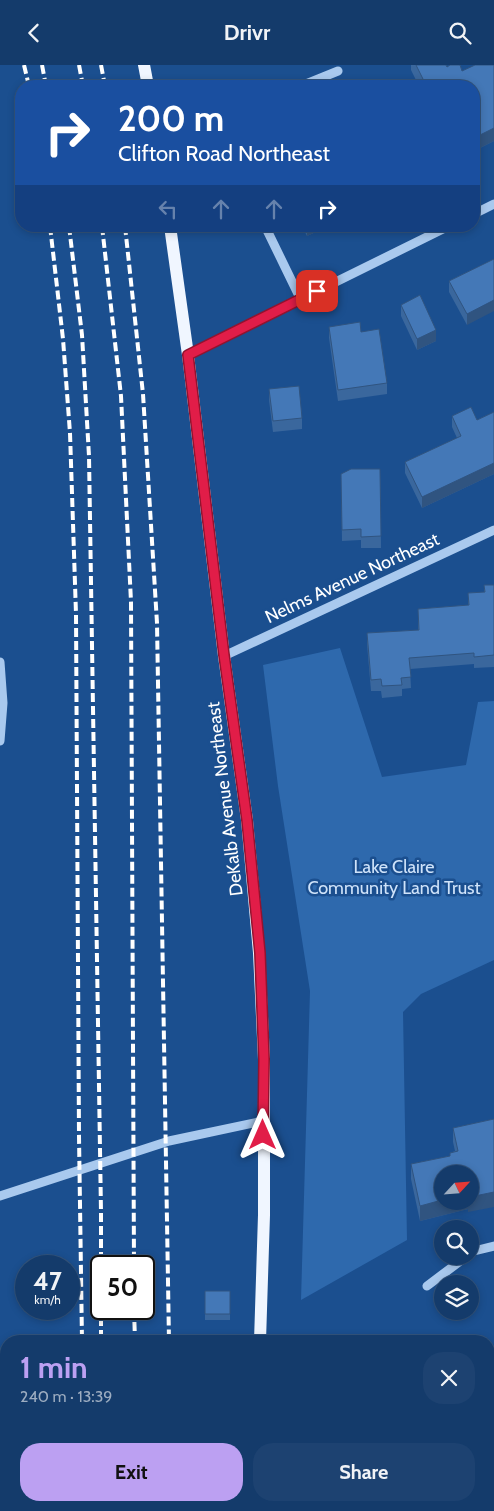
<!DOCTYPE html>
<html lang="en">
<head>
<meta charset="utf-8">
<style>
  :root { --surface:#143b6b; --page:#1d4271; --text:#f1f3f6; --muted:#9dadc1; --line:#33557e; --accent:#bca0f2 }
  body { margin:0; font-family:Cabin,sans-serif; background:var(--page); color:var(--text); height:100vh; display:flex; flex-direction:column; font-size:19px; white-space:nowrap }
  * { box-sizing:border-box; margin:0 }
  p { font-size:16px; color:var(--muted) }
  .icon { flex:none; width:28px; height:28px; fill:none; stroke:currentColor; stroke-width:2; stroke-linecap:round; stroke-linejoin:round }
  .map { position:relative; flex:1; overflow:hidden }
  .drawer { position:absolute; left:0px; top:1270px; width:495px; height:176px; display:flex; flex-direction:column; background:var(--surface); border-radius:20px 20px 0 0; box-shadow:0 2px 8px #0003,0 0 0 1px var(--line) }
  .drawer>* { flex:none }
  .hud { position:absolute; left:15px; top:15px; width:465px; height:152px; border-radius:20px; box-shadow:0 2px 8px #0003,0 0 0 1px var(--line); background:#1a4fa0; color:#fff; overflow:hidden }
  .needle { width:32px; rotate:64deg }
  .tools { position:absolute; left:434px; top:1100px; display:grid; gap:10px }
  .tools a { display:grid; place-items:center; width:45px; height:45px; border-radius:50%; background:var(--surface); box-shadow:0 2px 8px #0003,0 0 0 1px var(--line); font-size:25px }
  .speed { position:absolute; left:15px; top:1190px; display:flex; gap:10px; font-size:25px; font-weight:700; text-align:center }
  .speed>* { display:grid; place-content:center; width:65px; height:65px; border-radius:50%; background:var(--surface); box-shadow:0 2px 8px #0003,0 0 0 1px var(--line); line-height:1 }
  .speed small { font-size:12px; font-weight:400 }
  .speed .limit { border:2px solid #111; border-radius:8px; background:#fff; color:#111 }
  .pin { position:absolute; display:grid; place-items:center; width:42px; height:42px; color:#fff; margin:-21px; border-radius:10px; box-shadow:0 2px 8px #0006 }
  .me { position:absolute; width:55px; margin:-28px; rotate:0deg; stroke-linejoin:round; filter:drop-shadow(0 0 4px #0008) }
  .turn { display:flex; align-items:center; gap:18px; height:105px; padding:0 20px; font-size:22px }
  .turn .icon { width:65px; height:65px; stroke-width:2.5 }
  .turn b { display:block; font-size:35px; line-height:42px }
  .lanes { display:flex; align-items:center; height:48px; padding:0 20px; background:#0003; justify-content:center; gap:25px; direction:ltr }
  .lanes .off { opacity:.35 }
  .round { display:grid; place-items:center; flex:none; width:52px; height:52px; border-radius:20px; background:var(--page) }
  .summary { display:flex; align-items:center; justify-content:space-between; height:85px; padding:0 20px }
  h1 { font-size:30px; font-weight:800; line-height:38px; color:var(--accent) }
  .action { display:flex; gap:10px; margin-top:auto; padding:10px 20px }
  .action a { flex:1; height:58px; border-radius:20px; background:var(--accent); color:#111; font-size:20px; font-weight:800; line-height:58px; text-align:center }
  .action a+a { background:var(--page); color:var(--text) }
  header { display:flex; justify-content:space-between; align-items:center; height:65px; padding:0 20px; background:var(--surface); font-size:22px; font-weight:800 }
  .map>svg:first-child { display:block }
  .green { fill:#2e69ad }
  .lines { fill:none; stroke-linecap:round; stroke-linejoin:round }
  .minor { stroke:#a9c9ee; stroke-width:9 }
  .major { stroke:#f0f6ff; stroke-width:12 }
  .rail { stroke:#fff; stroke-width:4; stroke-dasharray:9 4; stroke-linecap:butt }
  .wall { fill:#3a679d; fill-rule:evenodd }
  .shaded-wall { fill:#305480 }
  .building { fill:#4478b7; stroke:#305480 }
  .route-casing { stroke:#92132f; stroke-width:12 }
  .route { stroke:#e11d48; stroke-width:9 }
  .labels { text-anchor:middle; stroke-width:5; stroke-linejoin:round; paint-order:stroke }
  .street-label { font-size:18px; fill:#fff; stroke:#1b4f8f }
  .park-label { font-size:18px; fill:#cfe3fa; stroke:#1b4f8f }
</style>
</head>
<body>
<header><svg class="icon" aria-label="back" viewBox="0 0 24 24"><path d="M15 5l-7 7 7 7"/></svg>Drivr<svg class="icon" aria-label="search" viewBox="0 0 24 24"><circle cx="10" cy="10" r="6"/><path d="M15 15l6 6"/></svg></header>
<div class="map">
<svg width="494" height="1446" viewBox="0 0 494 1446">
  <rect width="100%" height="100%" fill="#1b4f8f"/>
  <path class="green" d="M 340,583 L 382,712 L 466,700 L 478,637 L 494,636 L 494,895 L 421,929 L 403,947 L 407,1175 L 301,1235 L 310,926 L 278,721 L 263,600 Z"/>
  <g class="lines">
    <path class="minor" d="M 301,21 L 338,6
      M 474,149 L 494,139
      M 265,161 L 301,235
      M 188,290 L 449,161
      M 224,591 L 494,465
      M 0,597 L 3,638 L 0,676
      M 0,1131 L 169,1076 L 263,1056
      M 470,1189 L 474,1186 L 494,1181
      M 427,1221 L 467,1191
      M 321,1446 L 321,1440"/>
    <path class="major" d="M 144,0 L 148,21
      M 170,161 L 188,290 L 224,591 L 247,755 L 259,888 L 264,994 L 264,1150 L 260,1276
      M 255,1446 L 256,1440"/>
    <path class="rail" d="M 24,0 L 29,21
      M 42,0 L 46,21
      M 79,0 L 83,21
      M 101,0 L 105,21
      M 50,161 L 63,274 L 70,368 L 76,549 L 79,1071 L 82,1276
      M 69,161 L 82,270 L 89,391 L 101,1147 L 101,1276
      M 102,161 L 121,331 L 131,537 L 134,1201
      M 125,161 L 143,329 L 157,558 L 169,1276
      M 134,1244 L 135,1276
      M 84,1440 L 84,1446
      M 101,1440 L 101,1446
      M 137,1440 L 137,1446
      M 172,1440 L 172,1446"/>
  </g>
  <path class="wall" d="M 411,0 L 446,0 L 447,2 L 462,6 L 494,0 L 494,76 L 474,86 L 474,21 L 417,17 L 411,5 Z
    M 302,161 L 329,161 L 307,171 Z
    M 494,194 L 467,260 L 449,227 L 449,216 Z
    M 401,240 L 436,276 L 417,285 L 401,251 Z
    M 329,262 L 361,267 L 387,318 L 387,329 L 338,336 L 329,273 Z
    M 269,324 L 302,353 L 302,364 L 273,367 L 269,335 Z
    M 494,347 L 494,409 L 422,443 L 405,408 L 405,397 L 457,373 L 452,362 L 452,351 L 477,355 Z
    M 380,404 L 381,483 L 361,483 L 361,475 L 342,476 L 341,409 Z
    M 484,520 L 494,520 L 494,602 L 474,603 L 474,599 L 410,604 L 411,623 L 402,624 L 402,631 L 382,633 L 381,626 L 371,626 L 367,579 L 367,568 L 418,565 L 418,544 L 468,540 L 468,528 L 484,527 Z
    M 494,1054 L 468,1147 L 468,1144 L 420,1156 L 411,1114 L 411,1099 L 450,1091 L 450,1088 L 455,1086 L 453,1077 L 453,1063 ZM 470,1109 L 470,1136 L 442,1136 Z
    M 205,1226 L 230,1226 L 230,1255 L 205,1255 Z"/>
  <path class="shaded-wall" d="M 494,63 L 494,76 L 474,86 L 474,73 Z
    M 307,161 L 329,161 L 307,171 Z
    M 494,235 L 494,246 L 467,260 L 467,249 Z
    M 436,265 L 436,276 L 417,285 L 417,274 Z
    M 494,398 L 494,409 L 422,443 L 422,432 Z
    M 494,1127 L 494,1142 L 468,1147 L 468,1136 L 470,1136 L 470,1132 Z
    M 442,1135 L 442,1136 L 468,1136 L 468,1144 L 420,1156 L 420,1141 Z"/>
  <path class="building" d="M 416,0 L 446,0 L 447,2 L 450,0 L 460,0 L 462,6 L 475,0 L 494,0 L 494,63 L 474,73 L 474,21 L 408,21 L 423,14 Z
    M 494,194 L 494,235 L 467,249 L 449,216 Z
    M 420,230 L 436,265 L 417,274 L 401,240 Z
    M 360,257 L 361,267 L 379,264 L 387,318 L 338,325 L 329,262 Z
    M 299,321 L 302,353 L 273,356 L 269,324 Z
    M 471,342 L 477,355 L 494,347 L 494,398 L 422,432 L 405,397 L 461,371 L 452,351 Z
    M 351,404 L 380,404 L 381,471 L 361,472 L 361,464 L 342,465 L 341,409 Z
    M 484,520 L 494,520 L 494,590 L 474,592 L 474,588 L 409,593 L 411,612 L 401,613 L 402,620 L 382,621 L 381,614 L 371,615 L 367,568 L 419,565 L 418,544 L 469,540 L 468,528 L 485,527 Z
    M 494,1054 L 494,1127 L 470,1132 L 470,1109 L 442,1109 L 442,1135 L 420,1141 L 411,1099 L 450,1091 L 450,1088 L 458,1086 L 453,1063 Z
    M 205,1226 L 230,1226 L 230,1249 L 205,1249 Z
    M 343,1440 L 411,1440 L 411,1446 L 332,1446 L 332,1443 L 343,1442 Z"/>
  <g class="lines">
    <g class="route-casing">
      <path id="route" d="M 263,1070 L 264,994 L 260,888 L 247,755 L 224,590 L 188,290 L 317,226"/>
    </g>
    <use href="#route" class="route"/>
  </g>
  <g class="labels">
    <g class="street-label">
      <text transform="translate(352 513) rotate(-25)" y="6">Nelms Avenue Northeast</text>
      <text transform="translate(225 734) rotate(-97)" y="6">DeKalb Avenue Northeast</text>
    </g>
    <g class="park-label">
      <text x="394" y="808">Lake Claire<tspan x="394" dy="21">Community Land Trust</tspan></text>
    </g>
  </g>
</svg>
<div class="tools">
<a><svg class="needle" viewBox="-14 -14 28 28"><path d="M0-13l5 13h-10z" fill="#e53935"/><path d="M0 13l5-13h-10z" fill="#9dadc1"/></svg></a>
<a><svg class="icon" aria-label="search" viewBox="0 0 24 24"><circle cx="10" cy="10" r="6"/><path d="M15 15l6 6"/></svg></a>
<a><svg class="icon" aria-label="layers" viewBox="0 0 24 24"><path d="M12 4l9 5-9 5-9-5zM3 14l9 5 9-5"/></svg></a>
</div>
<div class="speed"><div>47<small>km/h</small></div><div class="limit">50</div></div>
<div class="pin" style="left:317px;top:226px;background:#d93025"><svg class="icon" aria-label="arrive" viewBox="0 0 24 24"><path d="M6 21V4h12l-3 4 3 4H6"/></svg></div>
<svg class="me" style="left:263px;top:1070px" viewBox="-20 -20 40 40"><path d="M0-17L14 15 0 8-14 15z" fill="#e11d48" stroke="#fff" stroke-width="4"/></svg>
<div class="hud">
<div class="turn"><svg class="icon" aria-label="right" viewBox="0 0 24 24"><path d="M7 20v-9h11M14 6l5 5-5 5"/></svg><div><b>200 m</b>Clifton Road Northeast</div></div>
<div class="lanes"><svg class="icon off" aria-label="left" viewBox="0 0 24 24"><path d="M17 20v-9H6M10 6l-5 5 5 5"/></svg><svg class="icon off" aria-label="ahead" viewBox="0 0 24 24"><path d="M12 20V5M6 11l6-6 6 6"/></svg><svg class="icon off" aria-label="ahead" viewBox="0 0 24 24"><path d="M12 20V5M6 11l6-6 6 6"/></svg><svg class="icon" aria-label="right" viewBox="0 0 24 24"><path d="M7 20v-9h11M14 6l5 5-5 5"/></svg></div>
</div>
<section class="drawer">
<div class="summary"><div><h1>1 min</h1><p>240 m · 13:39</p></div><a class="round"><svg class="icon" aria-label="close" viewBox="0 0 24 24"><path d="M6 6l12 12M18 6L6 18"/></svg></a></div>
<div class="action"><a>Exit</a><a>Share</a></div>
</section>
</div>
</body>
</html>
